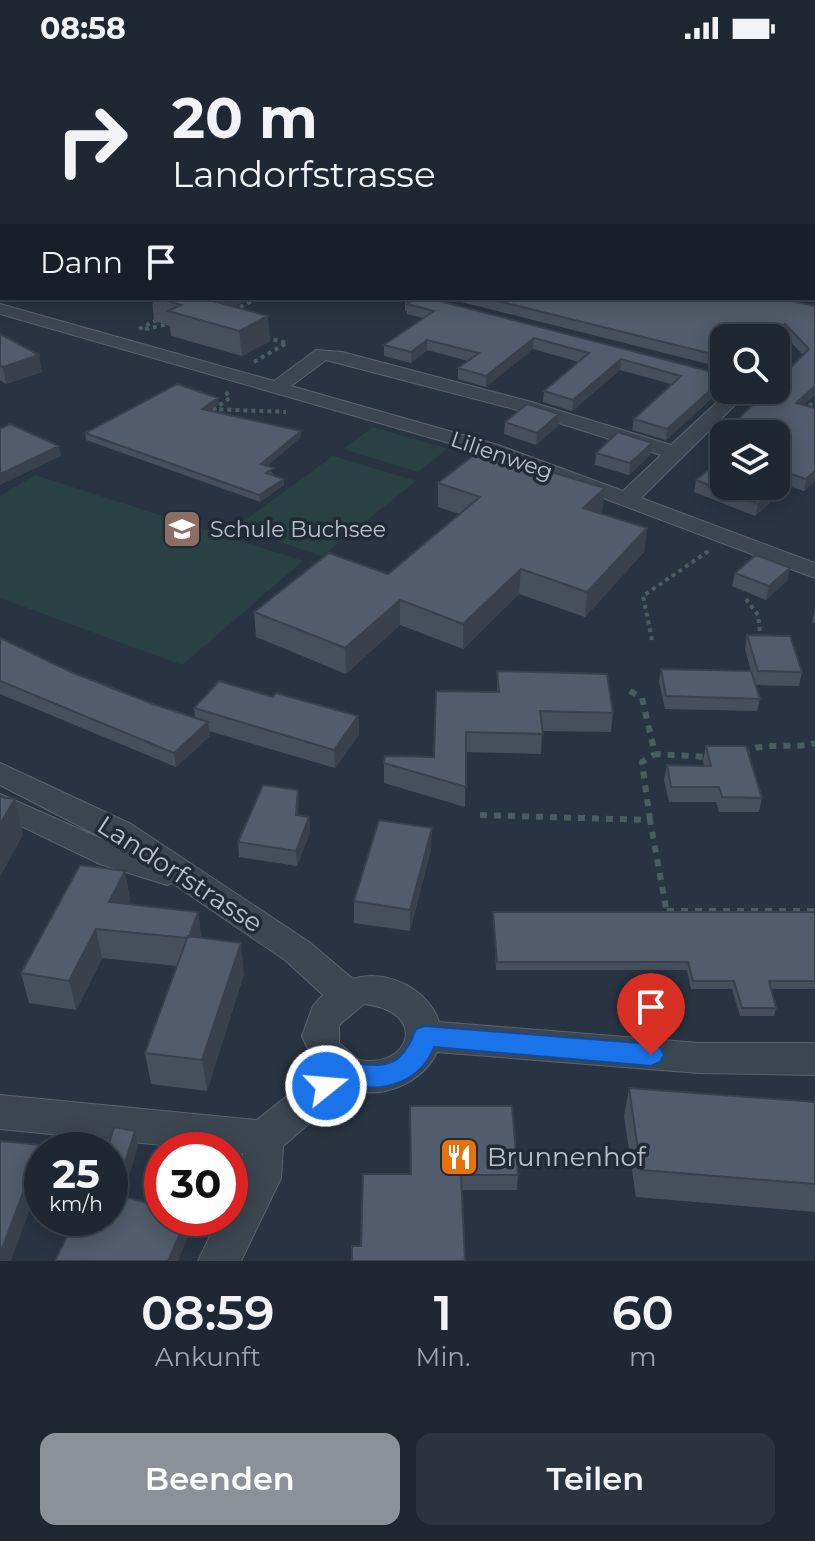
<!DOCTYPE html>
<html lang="de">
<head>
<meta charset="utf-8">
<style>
  :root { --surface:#1e2732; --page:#2b333e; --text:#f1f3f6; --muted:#a1a5ac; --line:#3c444d; --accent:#8c9099 }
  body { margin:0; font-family:Montserrat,sans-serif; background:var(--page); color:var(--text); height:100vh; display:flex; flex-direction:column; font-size:30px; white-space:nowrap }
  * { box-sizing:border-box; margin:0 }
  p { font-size:26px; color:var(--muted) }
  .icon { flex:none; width:44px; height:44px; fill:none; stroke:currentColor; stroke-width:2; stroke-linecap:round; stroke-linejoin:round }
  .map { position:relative; height:1205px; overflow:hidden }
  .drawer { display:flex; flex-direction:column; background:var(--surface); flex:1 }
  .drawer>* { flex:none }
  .hud { position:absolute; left:0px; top:0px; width:816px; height:244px; box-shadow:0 4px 20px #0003,0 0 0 2px var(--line); background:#1e2732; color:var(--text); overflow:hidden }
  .tools { position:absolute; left:710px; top:268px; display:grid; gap:16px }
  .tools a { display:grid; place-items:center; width:80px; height:80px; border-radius:16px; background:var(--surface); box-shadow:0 4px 20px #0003,0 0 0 2px var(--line); font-size:40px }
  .speed { position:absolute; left:24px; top:1076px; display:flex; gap:16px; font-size:40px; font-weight:700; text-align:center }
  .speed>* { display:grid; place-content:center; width:104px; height:104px; border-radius:50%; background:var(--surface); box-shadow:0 4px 20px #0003,0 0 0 2px var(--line); line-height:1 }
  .speed small { font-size:20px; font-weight:400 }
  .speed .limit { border:12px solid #d22; background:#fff; color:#111 }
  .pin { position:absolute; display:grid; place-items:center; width:68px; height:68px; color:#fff; margin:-82px -34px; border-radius:50% 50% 50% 0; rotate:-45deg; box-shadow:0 0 8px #0007 }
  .pin .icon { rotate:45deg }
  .me { position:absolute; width:88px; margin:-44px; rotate:73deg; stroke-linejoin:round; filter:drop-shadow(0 0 6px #0008) }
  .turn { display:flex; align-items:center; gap:28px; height:168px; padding:0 40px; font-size:36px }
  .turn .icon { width:104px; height:104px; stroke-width:2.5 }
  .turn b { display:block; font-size:56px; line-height:68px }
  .then { display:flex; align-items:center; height:76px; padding:0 40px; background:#0003; gap:16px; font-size:30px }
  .eta { display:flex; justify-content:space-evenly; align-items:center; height:136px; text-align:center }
  .eta b { font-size:48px; font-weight:600; line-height:56px }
  .cta { display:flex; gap:16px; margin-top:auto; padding:16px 40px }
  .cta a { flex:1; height:92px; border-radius:16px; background:var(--accent); color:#fff; font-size:32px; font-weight:600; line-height:92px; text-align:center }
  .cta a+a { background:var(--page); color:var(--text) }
  .status { display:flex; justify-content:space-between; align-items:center; height:56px; padding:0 40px; background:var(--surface); direction:ltr }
  .status svg { height:22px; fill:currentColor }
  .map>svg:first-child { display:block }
  .green { fill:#2a4143 }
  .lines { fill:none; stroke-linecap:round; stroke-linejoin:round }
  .minor-casing { stroke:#5a646f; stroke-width:2 }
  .path-far2 { stroke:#485e5f; stroke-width:2; stroke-dasharray:3 3; stroke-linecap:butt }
  .path-far1 { stroke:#485e5f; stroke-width:4; stroke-dasharray:4 4; stroke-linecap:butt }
  .path { stroke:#485e5f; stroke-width:6; stroke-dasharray:7 7; stroke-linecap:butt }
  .minor { fill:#3c4651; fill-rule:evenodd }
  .wall { fill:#46505d }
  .shaded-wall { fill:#39414c }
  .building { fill:#515d6c; stroke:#39414c; stroke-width:2 }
  .route { fill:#1a73e8; stroke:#114b97; stroke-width:2 }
  .labels { text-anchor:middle; stroke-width:7; stroke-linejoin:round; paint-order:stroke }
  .street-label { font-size:22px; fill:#b9c1cb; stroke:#202b37 }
  .poi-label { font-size:22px; fill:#b9c1cb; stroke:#202b37; text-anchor:start }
  .near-street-label { font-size:26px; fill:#b9c1cb; stroke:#202b37 }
  .near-poi-label { font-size:26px; fill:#b9c1cb; stroke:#202b37; text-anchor:start }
</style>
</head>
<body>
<div class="status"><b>08:58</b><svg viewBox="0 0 49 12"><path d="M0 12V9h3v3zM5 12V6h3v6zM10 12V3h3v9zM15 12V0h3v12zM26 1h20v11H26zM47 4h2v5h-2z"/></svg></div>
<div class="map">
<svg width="815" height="1205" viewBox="0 0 815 1205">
  <rect width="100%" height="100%" fill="#283442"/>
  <path class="green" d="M 341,0 L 815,0 L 815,123 L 814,2 Z
    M 373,371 L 447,393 L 418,416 L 343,393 Z
    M 333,400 L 416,425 L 322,500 L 236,471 Z
    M 35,419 L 303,505 L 182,609 L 0,542 L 0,440 Z"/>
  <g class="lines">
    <g class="minor-casing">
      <path id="minor" d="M 2,225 L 2,235 L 0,236 L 0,226 Z
        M 0,248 L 274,325 L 316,294 L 342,296 L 528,345 L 671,389 L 730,334 L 750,334 L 641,442 L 815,507 L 815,522 L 484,397 L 0,258 ZM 326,304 L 514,353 L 661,399 L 623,435 L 498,389 L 291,330 Z
        M 0,707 L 131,768 L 309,886 L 353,923 C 385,912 429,933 439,966 L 699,987 L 815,987 L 815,1019 L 699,1017 L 437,996 C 422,1027 383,1044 349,1033 L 283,1090 L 281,1122 L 241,1205 L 198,1205 L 219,1162 L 230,1162 C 230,1136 241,1123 243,1097 L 0,1073 L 0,1039 L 257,1064 L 318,1015 L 302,980 L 313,950 L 323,939 L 285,904 L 172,827 L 167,829 L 100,808 L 0,760 L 0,738 L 120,791 L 0,729 ZM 364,948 C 429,955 411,1013 359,1004 L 339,987 L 339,969 Z"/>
    </g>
    <path class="path-far2" d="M 344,0 L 350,2
      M 637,0 L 649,2"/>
    <path class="path-far1" d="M 233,255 L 257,242
      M 139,273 L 159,263
      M 145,273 L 170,268
      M 254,306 L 287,287 L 264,281
      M 226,336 L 230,342 L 214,353 L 286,356
      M 801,346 L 815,350
      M 746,543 L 758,559 L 761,585
      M 652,584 L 643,540 L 710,494"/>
    <path class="path" d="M 630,635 L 642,642 L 655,698 L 707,701
      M 743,698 C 759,684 794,694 815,687
      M 480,759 L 650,764 L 668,863
      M 650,764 L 642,706 L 655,698
      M 667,855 L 815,855"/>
    <use href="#minor" class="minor"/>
  </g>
  <path class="wall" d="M 814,136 L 815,137 L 815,245 L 802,242 L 814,242 Z
    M 152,242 L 250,242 L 234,251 L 270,285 L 242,300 L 171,280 L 170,270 L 154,265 Z
    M 445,242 L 778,242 L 815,250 L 804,349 L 815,352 L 815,425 L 804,435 L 788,430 L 755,460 L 694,436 L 696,424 L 719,405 L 714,404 L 716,392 L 724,384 L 724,430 L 776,430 L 730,378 L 731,370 L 803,299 L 783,278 L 776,284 L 776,282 L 724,282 L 724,312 Z
    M 405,245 L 724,319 L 724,331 L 666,384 L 632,374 L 634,363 L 671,328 L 620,314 L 572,355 L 543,346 L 544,335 L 579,306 L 533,293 L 486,331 L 458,323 L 458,312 L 468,305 L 427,294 L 411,307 L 384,300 L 384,289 L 423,262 L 407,258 L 407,255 L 405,255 Z
    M 0,278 L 42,316 L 6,328 L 0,324 Z
    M 218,342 L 219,348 L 210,354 L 301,381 L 267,410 L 274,419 L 273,419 L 284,423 L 284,429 L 260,446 L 86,384 L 85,377 Z
    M 559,358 L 558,370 L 536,389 L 504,378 L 505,366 Z
    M 652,387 L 650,399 L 629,419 L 595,409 L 596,397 Z
    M 438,427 L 605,432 L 602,456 L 600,458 L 647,472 L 644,496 L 585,561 L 519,538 L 463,593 L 400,569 L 346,618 L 256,581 L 254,556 L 388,518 L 459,458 L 438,451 Z
    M 790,512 L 787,525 L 766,544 L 732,530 L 735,517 Z
    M 815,553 L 815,568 L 812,566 Z
    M 747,579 L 802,616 L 799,630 L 756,629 L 760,643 L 757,655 L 665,653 L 659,626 L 661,613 L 751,615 L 745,593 Z
    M 0,582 L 71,616 L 153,648 L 195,662 L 194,652 L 273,641 L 358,660 L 359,679 L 335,712 L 209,675 L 210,680 L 176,711 L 0,638 Z
    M 497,615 L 613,657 L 611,676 L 542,675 L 541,698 L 466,696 L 465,751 L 384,727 L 384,707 L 434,701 L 497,636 Z
    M 706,690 L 762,742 L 759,756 L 719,756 L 716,746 L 669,746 L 664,724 L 667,709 L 704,710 L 703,704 Z
    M 298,734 L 298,759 L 309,761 L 310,776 L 297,810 L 239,801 L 238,786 Z
    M 431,793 L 410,875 L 354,867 L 354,845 Z
    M 125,815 L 130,844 L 128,849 L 198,856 L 201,882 L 244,918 L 207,1035 L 151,1028 L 145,997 L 177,910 L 102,902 L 76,954 L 29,947 L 21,917 Z
    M 493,856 L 815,856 L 815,933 L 771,933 L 776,952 L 774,960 L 740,960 L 732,933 L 691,933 L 687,914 L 496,914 Z
    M 629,1032 L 815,1046 L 815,1156 L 636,1141 L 624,1060 Z
    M 363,1118 L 518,1119 L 517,1134 L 462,1134 L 361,1190 Z"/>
  <path class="shaded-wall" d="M 201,242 L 250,242 L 206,266 Z
    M 268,260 L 270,285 L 242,300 L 239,275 Z
    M 785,268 L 783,278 L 776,284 L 776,282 L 769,282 Z
    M 534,282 L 533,293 L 486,331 L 486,320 Z
    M 427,284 L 427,294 L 411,307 L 411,296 Z
    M 39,299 L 42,316 L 6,328 L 3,311 Z
    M 621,303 L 620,314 L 572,355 L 573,344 Z
    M 724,322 L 724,331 L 666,384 L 667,373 Z
    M 815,330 L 815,339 L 793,358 L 796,347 Z
    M 218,342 L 219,348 L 203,359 L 202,353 Z
    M 559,358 L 558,370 L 536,389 L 537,377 Z
    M 301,375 L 301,381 L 262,414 L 261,408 Z
    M 652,387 L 650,399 L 629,419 L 630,407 Z
    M 59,390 L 61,400 L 0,429 L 0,418 Z
    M 815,415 L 815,425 L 804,435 L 806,423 Z
    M 791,418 L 788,430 L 755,460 L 758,448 Z
    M 284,423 L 284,429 L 260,446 L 259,439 Z
    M 605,432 L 602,456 L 581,476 L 583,452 Z
    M 647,472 L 644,496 L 585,561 L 587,536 Z
    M 790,512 L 787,525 L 766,544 L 769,530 Z
    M 521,513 L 519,538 L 463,593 L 463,568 Z
    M 400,544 L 400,569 L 346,618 L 345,592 Z
    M 358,660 L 359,679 L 335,712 L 334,694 Z
    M 208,666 L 210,680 L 176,711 L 174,697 Z
    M 298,734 L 299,748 L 297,774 L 296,759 Z
    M 15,743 L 23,779 L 0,821 L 0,768 Z
    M 309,761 L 310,776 L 297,810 L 296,795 Z
    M 432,772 L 431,793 L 410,875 L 410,854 Z
    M 125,815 L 130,844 L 115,875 L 109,846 Z
    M 198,856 L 202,885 L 188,882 Z
    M 96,873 L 102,902 L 76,954 L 69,925 Z
    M 241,887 L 244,918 L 207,1035 L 202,1004 Z
    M 135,1075 L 138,1091 L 119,1154 L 115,1138 Z
    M 41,1089 L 43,1094 L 42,1120 L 11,1205 L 0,1205 L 0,1198 Z
    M 231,1112 L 233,1128 L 230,1139 L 230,1115 Z
    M 187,1162 L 196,1162 L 178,1205 L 168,1205 Z"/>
  <path class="building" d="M 814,136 L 815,137 L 814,165 Z
    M 814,170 L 815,174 L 815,234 L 814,234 Z
    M 156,242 L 202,242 L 268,260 L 239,275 L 168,255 L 181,249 Z
    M 410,242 L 428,242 L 724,319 L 724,322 L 667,373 L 634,363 L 681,320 L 621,303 L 573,344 L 544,335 L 589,297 L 534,282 L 486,320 L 458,312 L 479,297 L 427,284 L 411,296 L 384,289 L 434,255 L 407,248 L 410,246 L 405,245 Z
    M 486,242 L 778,242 L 815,250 L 815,330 L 796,347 L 815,352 L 815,415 L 806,423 L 791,418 L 758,448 L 696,424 L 724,401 L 724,430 L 776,430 L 776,378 L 730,378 L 736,372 L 731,370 L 768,334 L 776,334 L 776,326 L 809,293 L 785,268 L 769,282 L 724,282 L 724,301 Z
    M 0,278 L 39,299 L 3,311 L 0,310 Z
    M 177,328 L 218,342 L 202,353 L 301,375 L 261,408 L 274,412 L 266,417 L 284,423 L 259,439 L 85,377 Z
    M 527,348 L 559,358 L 537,377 L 505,366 Z
    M 10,368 L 59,390 L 0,418 L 0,371 L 2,372 Z
    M 618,376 L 652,387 L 630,407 L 596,397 Z
    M 724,384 L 724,394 L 716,392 Z
    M 479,395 L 605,432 L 583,452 L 647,472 L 587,536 L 521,513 L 463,568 L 400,544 L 345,592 L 254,556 L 329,497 L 388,518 L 480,441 L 438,427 Z
    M 756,499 L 790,512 L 769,530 L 735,517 Z
    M 747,579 L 790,580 L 802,616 L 758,615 Z
    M 0,582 L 71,616 L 153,648 L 208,666 L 174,697 L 0,625 Z
    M 661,613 L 751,615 L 760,643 L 666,640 Z
    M 497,615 L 607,618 L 613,657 L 540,655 L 543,678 L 466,676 L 466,731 L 384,707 L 385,700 L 434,701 L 436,635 L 499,636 Z
    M 219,625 L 273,641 L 276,637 L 358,660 L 334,694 L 194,652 Z
    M 706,690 L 746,690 L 762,742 L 722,741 L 719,731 L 671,731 L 667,709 L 711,710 Z
    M 263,729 L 298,734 L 296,759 L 309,761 L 296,795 L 238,786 Z
    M 0,741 L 15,743 L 0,768 Z
    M 379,764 L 432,772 L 410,854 L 354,845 Z
    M 80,809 L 125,815 L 109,846 L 198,856 L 189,881 L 187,882 L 96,873 L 69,925 L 21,917 Z
    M 493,856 L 815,856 L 815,925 L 769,925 L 776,952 L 742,952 L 734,925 L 693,925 L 688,906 L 497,906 Z
    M 188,880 L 241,887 L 202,1004 L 145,997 Z
    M 629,1032 L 815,1046 L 815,1128 L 641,1114 Z
    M 410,1050 L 512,1050 L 518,1119 L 461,1119 L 465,1205 L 352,1205 L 352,1190 L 361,1190 L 363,1118 L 411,1118 Z
    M 114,1071 L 135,1075 L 115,1138 L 162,1151 L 162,1162 L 187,1162 L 168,1205 L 55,1205 L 76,1162 L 110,1162 L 110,1094 L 107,1094 Z
    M 0,1085 L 41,1089 L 0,1198 Z"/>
  <path class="route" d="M 425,970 L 651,988 L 660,991 L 664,999 L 660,1006 L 651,1010 L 434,991 C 421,1026 381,1039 348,1027 L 326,1041 L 316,1038 L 313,1030 C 337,979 383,1035 408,990 C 412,985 413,978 416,973 Z"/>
  <defs>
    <g id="school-square" transform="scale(2)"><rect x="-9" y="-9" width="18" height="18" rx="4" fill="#8d6e63" stroke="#202b37"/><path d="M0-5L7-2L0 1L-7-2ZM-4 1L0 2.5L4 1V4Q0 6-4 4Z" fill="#fff"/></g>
    <g id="restaurant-square" transform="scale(2)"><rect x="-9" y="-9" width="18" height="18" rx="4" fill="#e8710a" stroke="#202b37"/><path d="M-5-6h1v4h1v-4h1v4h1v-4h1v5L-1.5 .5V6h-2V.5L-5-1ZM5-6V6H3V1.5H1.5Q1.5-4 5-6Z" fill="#fff"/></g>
  </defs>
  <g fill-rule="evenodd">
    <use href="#school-square" x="182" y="473"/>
    <use href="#restaurant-square" x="459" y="1101"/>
  </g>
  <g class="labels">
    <g class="street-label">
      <text transform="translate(502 399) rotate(19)" y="8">Lilienweg</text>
    </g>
    <g class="poi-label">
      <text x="210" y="481">Schule Buchsee</text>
    </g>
    <g class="near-street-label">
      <text transform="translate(180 818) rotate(33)" y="9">Landorfstrasse</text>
    </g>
    <g class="near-poi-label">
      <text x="487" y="1110">Brunnenhof</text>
    </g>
  </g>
</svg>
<div class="tools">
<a><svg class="icon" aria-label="search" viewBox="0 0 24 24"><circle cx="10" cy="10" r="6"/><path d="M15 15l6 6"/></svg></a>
<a><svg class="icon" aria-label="layers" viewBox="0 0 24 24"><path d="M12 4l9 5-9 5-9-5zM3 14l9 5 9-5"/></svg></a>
</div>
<div class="speed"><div>25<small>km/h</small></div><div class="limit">30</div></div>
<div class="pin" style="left:651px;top:999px;background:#d93025"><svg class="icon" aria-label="arrive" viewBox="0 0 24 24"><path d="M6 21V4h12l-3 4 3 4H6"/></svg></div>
<svg class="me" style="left:326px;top:1030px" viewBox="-20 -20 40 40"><circle r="17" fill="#1a73e8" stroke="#fff" stroke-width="3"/><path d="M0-11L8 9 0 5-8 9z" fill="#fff"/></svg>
<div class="hud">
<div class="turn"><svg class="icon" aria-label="right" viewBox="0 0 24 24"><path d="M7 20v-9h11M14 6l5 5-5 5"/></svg><div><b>20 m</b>Landorfstrasse</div></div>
<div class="then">Dann<svg class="icon" aria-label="arrive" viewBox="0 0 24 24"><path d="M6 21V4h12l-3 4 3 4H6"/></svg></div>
</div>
</div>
<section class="drawer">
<div class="eta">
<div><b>08:59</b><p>Ankunft</p></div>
<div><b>1</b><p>Min.</p></div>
<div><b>60</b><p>m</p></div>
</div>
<div class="cta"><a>Beenden</a><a>Teilen</a></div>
</section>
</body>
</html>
